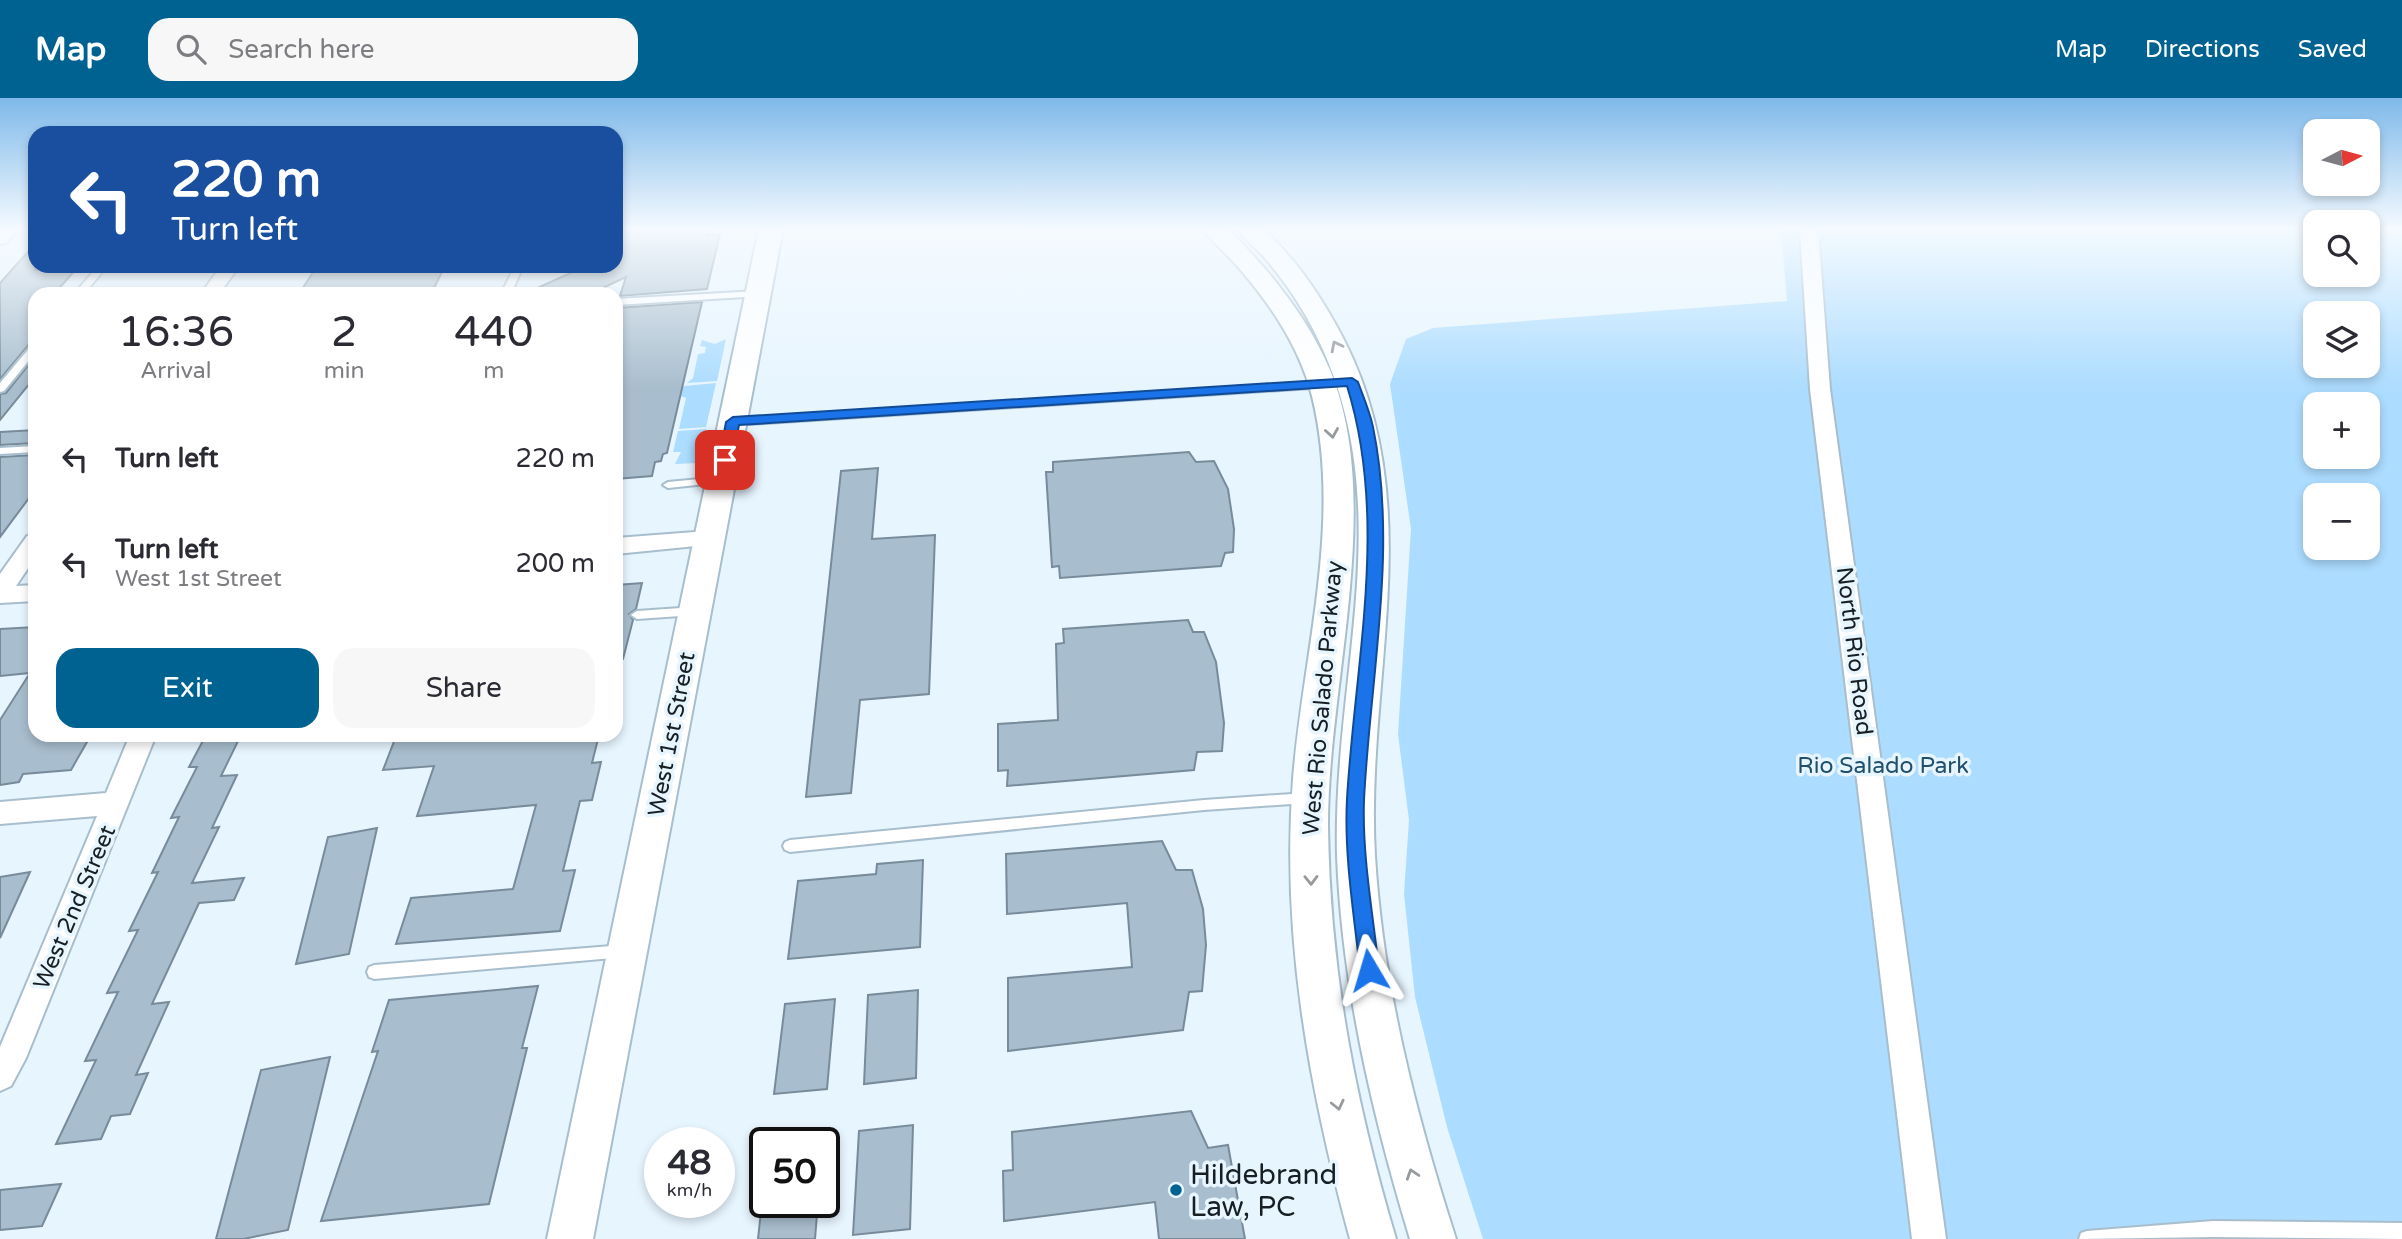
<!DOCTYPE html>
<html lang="en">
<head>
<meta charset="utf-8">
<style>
  :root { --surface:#fff; --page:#f7f7f7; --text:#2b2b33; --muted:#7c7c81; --accent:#006291 }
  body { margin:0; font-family:"Varela Round",sans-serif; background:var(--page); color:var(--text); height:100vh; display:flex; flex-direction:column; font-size:26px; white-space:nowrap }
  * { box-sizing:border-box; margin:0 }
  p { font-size:23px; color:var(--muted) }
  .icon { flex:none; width:38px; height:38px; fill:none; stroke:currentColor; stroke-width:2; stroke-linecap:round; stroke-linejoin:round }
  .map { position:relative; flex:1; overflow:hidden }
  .side { position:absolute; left:28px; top:189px; width:595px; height:455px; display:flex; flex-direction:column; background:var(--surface); border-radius:21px; box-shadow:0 4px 10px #0003 }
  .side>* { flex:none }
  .guide { position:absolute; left:28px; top:28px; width:595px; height:147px; border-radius:21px; box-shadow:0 4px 10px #0003; background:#1a4fa0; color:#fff; overflow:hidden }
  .needle { width:46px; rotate:84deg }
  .buttons { position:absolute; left:2303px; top:21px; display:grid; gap:14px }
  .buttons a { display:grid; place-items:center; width:77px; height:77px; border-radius:14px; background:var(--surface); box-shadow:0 4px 10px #0003; font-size:35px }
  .speed { position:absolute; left:644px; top:1029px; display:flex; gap:14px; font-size:35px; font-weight:700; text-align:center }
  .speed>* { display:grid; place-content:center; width:91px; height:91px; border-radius:50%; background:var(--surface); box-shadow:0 4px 10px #0003; line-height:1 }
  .speed small { font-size:18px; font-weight:400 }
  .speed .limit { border:4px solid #111; border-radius:10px; background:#fff; color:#111 }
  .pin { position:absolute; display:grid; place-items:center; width:60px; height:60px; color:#fff; margin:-30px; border-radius:14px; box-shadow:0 4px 10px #0006 }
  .me { position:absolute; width:77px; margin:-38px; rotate:353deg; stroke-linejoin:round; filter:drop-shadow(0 0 5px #0008) }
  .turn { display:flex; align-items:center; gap:24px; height:147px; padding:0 28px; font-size:32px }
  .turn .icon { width:91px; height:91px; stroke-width:2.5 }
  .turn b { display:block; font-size:49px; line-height:60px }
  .eta { display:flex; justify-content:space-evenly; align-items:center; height:119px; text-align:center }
  .eta b { font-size:42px; font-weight:600; line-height:49px }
  .cta { display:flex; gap:14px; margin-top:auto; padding:14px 28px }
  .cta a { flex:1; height:80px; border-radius:21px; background:var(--accent); color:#fff; font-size:28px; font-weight:600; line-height:80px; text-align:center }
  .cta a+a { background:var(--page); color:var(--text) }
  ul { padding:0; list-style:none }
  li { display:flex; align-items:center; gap:21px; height:105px; padding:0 28px }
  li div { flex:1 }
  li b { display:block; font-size:26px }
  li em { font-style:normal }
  header { display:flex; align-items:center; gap:42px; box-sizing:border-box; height:98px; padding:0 35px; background:var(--accent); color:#fff }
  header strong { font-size:33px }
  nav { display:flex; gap:38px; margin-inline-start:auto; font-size:24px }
  .search { width:490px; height:63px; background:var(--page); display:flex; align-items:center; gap:18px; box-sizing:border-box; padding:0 24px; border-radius:21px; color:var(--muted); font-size:26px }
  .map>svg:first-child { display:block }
  .green { fill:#acdcff; fill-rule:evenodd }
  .building { fill:#a8bdcd; stroke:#778b9a; stroke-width:2 }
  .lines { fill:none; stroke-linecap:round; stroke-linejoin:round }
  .lane-casing { stroke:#a8becd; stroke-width:4 }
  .street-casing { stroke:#a8becd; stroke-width:4 }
  .secondary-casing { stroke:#a8becd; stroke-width:4 }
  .lane { fill:#fff; fill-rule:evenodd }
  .street { fill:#fff; fill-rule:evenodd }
  .secondary { fill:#fff; fill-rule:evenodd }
  .oneway { stroke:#979a9c }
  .route { fill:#1a73e8; stroke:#114b97; stroke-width:2 }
  .poi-dot { fill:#006291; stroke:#e7f5ff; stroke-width:2.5 }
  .labels { text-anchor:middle; stroke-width:7; stroke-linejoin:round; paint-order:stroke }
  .street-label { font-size:23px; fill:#171f24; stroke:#e7f5ff }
  .park-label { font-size:23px; fill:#20506e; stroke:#e7f5ff }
  .near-poi-label { font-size:28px; fill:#171f24; stroke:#e7f5ff; text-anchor:start }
</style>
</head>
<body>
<header>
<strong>Map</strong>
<div class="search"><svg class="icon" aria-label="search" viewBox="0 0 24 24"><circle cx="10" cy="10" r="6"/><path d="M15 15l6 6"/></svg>Search here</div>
<nav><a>Map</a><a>Directions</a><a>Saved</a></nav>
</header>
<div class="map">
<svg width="2402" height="1141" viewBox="0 0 2402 1141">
  <rect width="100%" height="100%" fill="#e7f5ff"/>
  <path class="green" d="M 1781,131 L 2315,131 L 2315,177 L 2368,177 L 2368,131 L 2402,131 L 2402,1141 L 1483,1141 L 1447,1029 L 1415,899 L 1404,796 L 1409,722 L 1398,636 L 1411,431 L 1390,286 L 1406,241 L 1433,230 L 1787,203 ZM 2315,215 L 2368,215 L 2368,268 L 2315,268 ZM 2315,306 L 2368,306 L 2368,359 L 2315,359 ZM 2315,397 L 2368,397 L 2368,450 L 2315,450 Z
    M 726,241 L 717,283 L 687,285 L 693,280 L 698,256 L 705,255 L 706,249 L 700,248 L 702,242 L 715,246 Z
    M 716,285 L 706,329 L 679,331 L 686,300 L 675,296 L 684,288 Z
    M 706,331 L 698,365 L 675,366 L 681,354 L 673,354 L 678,333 Z"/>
  <path class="building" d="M 631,131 L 708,131 L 707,137 L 720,136 L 707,191 L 620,198 L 626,179 L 590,196 L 524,196 L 586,168 L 616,168 L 616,134 Z
    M 35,146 L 35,172 L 77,170 L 55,195 L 35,196 L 35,244 L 30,245 L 0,281 L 0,185 Z
    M 317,168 L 445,168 L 431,196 L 299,196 Z
    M 702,204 L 667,355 L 663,356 L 661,363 L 655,364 L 652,378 L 616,381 L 616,210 Z
    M 35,259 L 35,279 L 0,322 L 0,296 L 6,295 Z
    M 35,332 L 35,345 L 0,347 L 0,334 Z
    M 1189,354 L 1196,364 L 1214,363 L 1228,391 L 1234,431 L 1233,454 L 1225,455 L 1221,468 L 1060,480 L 1059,468 L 1052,469 L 1046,374 L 1053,374 L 1053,364 Z
    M 35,357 L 35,392 L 0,439 L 0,359 Z
    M 878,370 L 872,441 L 935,437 L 929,596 L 860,602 L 851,695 L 806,699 L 841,373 Z
    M 642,485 L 636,511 L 629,516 L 633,522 L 623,561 L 616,560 L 616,487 Z
    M 1188,522 L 1193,534 L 1204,534 L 1216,564 L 1224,625 L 1222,653 L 1197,654 L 1194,672 L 1007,688 L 1008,672 L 998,673 L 998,626 L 1058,622 L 1056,546 L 1064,545 L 1063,531 Z
    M 35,529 L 35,637 L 91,637 L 71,672 L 23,676 L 19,684 L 0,687 L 0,622 L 30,575 L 0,578 L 0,531 Z
    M 206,637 L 241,637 L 221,678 L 237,677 L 212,730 L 219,729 L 192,785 L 244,780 L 234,802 L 199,805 L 152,906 L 169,904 L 136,977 L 148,975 L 130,1016 L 111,1018 L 101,1041 L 56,1046 L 96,962 L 85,963 L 118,894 L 107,895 L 138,832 L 129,833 L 158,774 L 152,775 L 179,719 L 171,720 L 197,669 L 189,669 Z
    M 449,637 L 599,637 L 592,665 L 601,664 L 592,702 L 580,703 L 563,773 L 575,772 L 560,833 L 396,846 L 411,800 L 513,791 L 536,707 L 417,718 L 434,668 L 383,672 L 395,641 Z
    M 377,730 L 349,856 L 296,866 L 328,739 Z
    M 1162,743 L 1176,772 L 1192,772 L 1203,811 L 1206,847 L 1202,893 L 1189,894 L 1183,932 L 1008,953 L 1008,880 L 1132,869 L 1127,805 L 1007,816 L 1006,756 Z
    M 923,762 L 920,849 L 788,861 L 798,783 L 876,776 L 877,766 Z
    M 30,774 L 0,840 L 0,779 Z
    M 538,888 L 522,950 L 527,950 L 489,1106 L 321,1123 L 378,953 L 372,954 L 389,902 Z
    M 918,892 L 916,980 L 864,986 L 868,897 Z
    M 835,901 L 827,991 L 774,996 L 785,906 Z
    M 330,959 L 288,1132 L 243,1141 L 216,1141 L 261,972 Z
    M 1191,1013 L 1208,1050 L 1228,1047 L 1245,1141 L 1159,1141 L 1155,1104 L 1004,1123 L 1003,1073 L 1013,1072 L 1012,1034 Z
    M 913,1027 L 910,1131 L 853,1137 L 859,1033 Z
    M 61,1086 L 42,1128 L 0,1132 L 0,1092 Z
    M 762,1104 L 818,1104 L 815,1141 L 758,1141 Z"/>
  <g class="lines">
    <g class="lane-casing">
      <path id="lane" d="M 98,168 L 107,168 L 84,196 L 74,196 Z
        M 515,168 L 523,168 L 511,196 L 501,196 Z
        M 758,193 L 761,194 L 761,198 L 616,207 L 616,201 Z
        M 35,246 L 35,255 L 4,293 L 0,294 L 0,285 L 32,247 Z
        M 1323,284 L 1328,287 L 1327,289 L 733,327 L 728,324 L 733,321 Z
        M 35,348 L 35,354 L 0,356 L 0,350 Z
        M 721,379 L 725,380 L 726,382 L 725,384 L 668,390 L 663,387 L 668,384 Z
        M 695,509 L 701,513 L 695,517 L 637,521 L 631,517 L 637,513 Z
        M 1306,695 L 1311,696 L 1313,700 L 1311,704 L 1306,705 L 1204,712 L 790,754 L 785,752 L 783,748 L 785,744 L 790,742 L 1204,702 Z
        M 624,847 L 629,848 L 631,853 L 629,858 L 624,859 L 374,881 L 369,879 L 367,874 L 369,869 L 374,867 Z
        M 2213,1123 L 2402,1125 L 2402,1141 L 2213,1139 L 2079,1141 L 2081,1135 L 2087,1133 Z"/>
    </g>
    <g class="street-casing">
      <path id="street" d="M 0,131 L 17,131 L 6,145 L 0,146 Z
        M 1800,131 L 1818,131 L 1830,291 L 1946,1141 L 1912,1141 L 1810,291 Z
        M 221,168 L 239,168 L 219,196 L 201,196 Z
        M 708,433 L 716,436 L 719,441 L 716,446 L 616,456 L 616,440 Z
        M 35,435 L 35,460 L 16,488 L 35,487 L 35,503 L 0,505 L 0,476 L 27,438 Z
        M 130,637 L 156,637 L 26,960 L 11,988 L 0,993 L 0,949 L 97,718 L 0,726 L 0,704 L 106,695 Z"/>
    </g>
    <g class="secondary-casing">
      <path id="secondary" d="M 759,131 L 783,131 L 593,1141 L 547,1141 Z
        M 1203,131 L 1228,131 C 1269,172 1307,218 1330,272 C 1385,406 1327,587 1328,730 C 1330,874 1355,1003 1396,1141 L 1350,1141 C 1309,991 1281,838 1293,681 C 1303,555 1343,424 1312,298 C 1300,250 1271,207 1239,170 C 1228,157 1213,145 1203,131 Z
        M 1237,131 L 1263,131 C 1297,162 1323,201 1344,242 C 1429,409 1365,581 1375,758 C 1383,889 1416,1017 1456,1141 L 1410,1141 C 1372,1016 1342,888 1337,758 C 1332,568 1406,396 1306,218 C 1294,197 1279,176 1263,158 C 1255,149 1244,141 1237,131 Z"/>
    </g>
    <use href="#lane" class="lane"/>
    <use href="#street" class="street"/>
    <use href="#secondary" class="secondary"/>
  </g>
  <defs><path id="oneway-chevron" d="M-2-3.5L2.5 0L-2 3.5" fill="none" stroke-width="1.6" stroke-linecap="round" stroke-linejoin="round" transform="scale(1.75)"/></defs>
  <g class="oneway">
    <use href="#oneway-chevron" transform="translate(1336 248) rotate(-117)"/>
    <use href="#oneway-chevron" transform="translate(1332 335) rotate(81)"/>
    <use href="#oneway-chevron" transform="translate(1311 782) rotate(89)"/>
    <use href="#oneway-chevron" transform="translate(1338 1007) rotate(77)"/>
    <use href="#oneway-chevron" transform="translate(1412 1076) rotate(-108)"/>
  </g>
  <linearGradient id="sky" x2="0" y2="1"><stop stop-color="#7fb9ea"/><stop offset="0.45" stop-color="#f4faff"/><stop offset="1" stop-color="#f4faff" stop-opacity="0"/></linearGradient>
  <rect width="2402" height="291" fill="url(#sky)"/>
  <path class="route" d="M 1352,280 L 1358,284 C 1363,298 1370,314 1373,329 C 1398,451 1370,579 1364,702 C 1362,758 1373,816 1379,872 L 1376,878 L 1369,880 L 1362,878 L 1360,872 C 1354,816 1344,757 1347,701 C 1355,564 1389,422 1347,288 L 739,327 L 732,362 L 725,367 L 719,362 L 726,324 L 733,319 Z"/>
  <circle class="poi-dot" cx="1176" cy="1092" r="7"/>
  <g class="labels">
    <g class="street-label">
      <text transform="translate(1855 553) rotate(83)" y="8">North Rio Road</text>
      <text transform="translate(1322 600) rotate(-85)" y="8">West Rio Salado Parkway</text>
      <text transform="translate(671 636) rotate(-79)" y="8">West 1st Street</text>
      <text transform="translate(74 809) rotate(-67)" y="8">West 2nd Street</text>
    </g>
    <g class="park-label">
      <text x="1883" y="675">Rio Salado Park</text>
    </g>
    <g class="near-poi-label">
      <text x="1190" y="1086">Hildebrand<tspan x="1190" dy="32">Law, PC</tspan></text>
    </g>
  </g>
</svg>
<div class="buttons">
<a><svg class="needle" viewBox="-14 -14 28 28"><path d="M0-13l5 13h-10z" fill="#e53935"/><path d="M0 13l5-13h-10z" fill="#7c7c81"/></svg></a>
<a><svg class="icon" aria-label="search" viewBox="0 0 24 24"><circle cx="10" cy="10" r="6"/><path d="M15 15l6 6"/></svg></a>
<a><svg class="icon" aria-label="layers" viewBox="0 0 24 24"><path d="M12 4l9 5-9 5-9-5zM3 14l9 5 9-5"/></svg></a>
<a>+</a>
<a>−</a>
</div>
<div class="speed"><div>48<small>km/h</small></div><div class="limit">50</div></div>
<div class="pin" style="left:725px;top:362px;background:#d93025"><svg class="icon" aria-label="arrive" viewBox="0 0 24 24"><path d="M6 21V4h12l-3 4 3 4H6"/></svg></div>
<svg class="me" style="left:1369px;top:872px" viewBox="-20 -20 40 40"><path d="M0-17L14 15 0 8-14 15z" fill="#1a73e8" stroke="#fff" stroke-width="4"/></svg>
<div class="guide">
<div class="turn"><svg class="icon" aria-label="left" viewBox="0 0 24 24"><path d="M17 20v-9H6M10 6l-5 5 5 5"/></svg><div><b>220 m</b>Turn left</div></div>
</div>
<section class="side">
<div class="eta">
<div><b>16:36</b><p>Arrival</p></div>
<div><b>2</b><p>min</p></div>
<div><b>440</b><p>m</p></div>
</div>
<ul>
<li><svg class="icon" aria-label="left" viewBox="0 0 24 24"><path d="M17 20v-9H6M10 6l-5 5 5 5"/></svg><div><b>Turn left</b></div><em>220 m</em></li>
<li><svg class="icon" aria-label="left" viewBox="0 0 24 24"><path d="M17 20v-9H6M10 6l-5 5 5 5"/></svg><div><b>Turn left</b><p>West 1st Street</p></div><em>200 m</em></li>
</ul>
<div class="cta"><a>Exit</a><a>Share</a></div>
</section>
</div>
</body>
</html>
